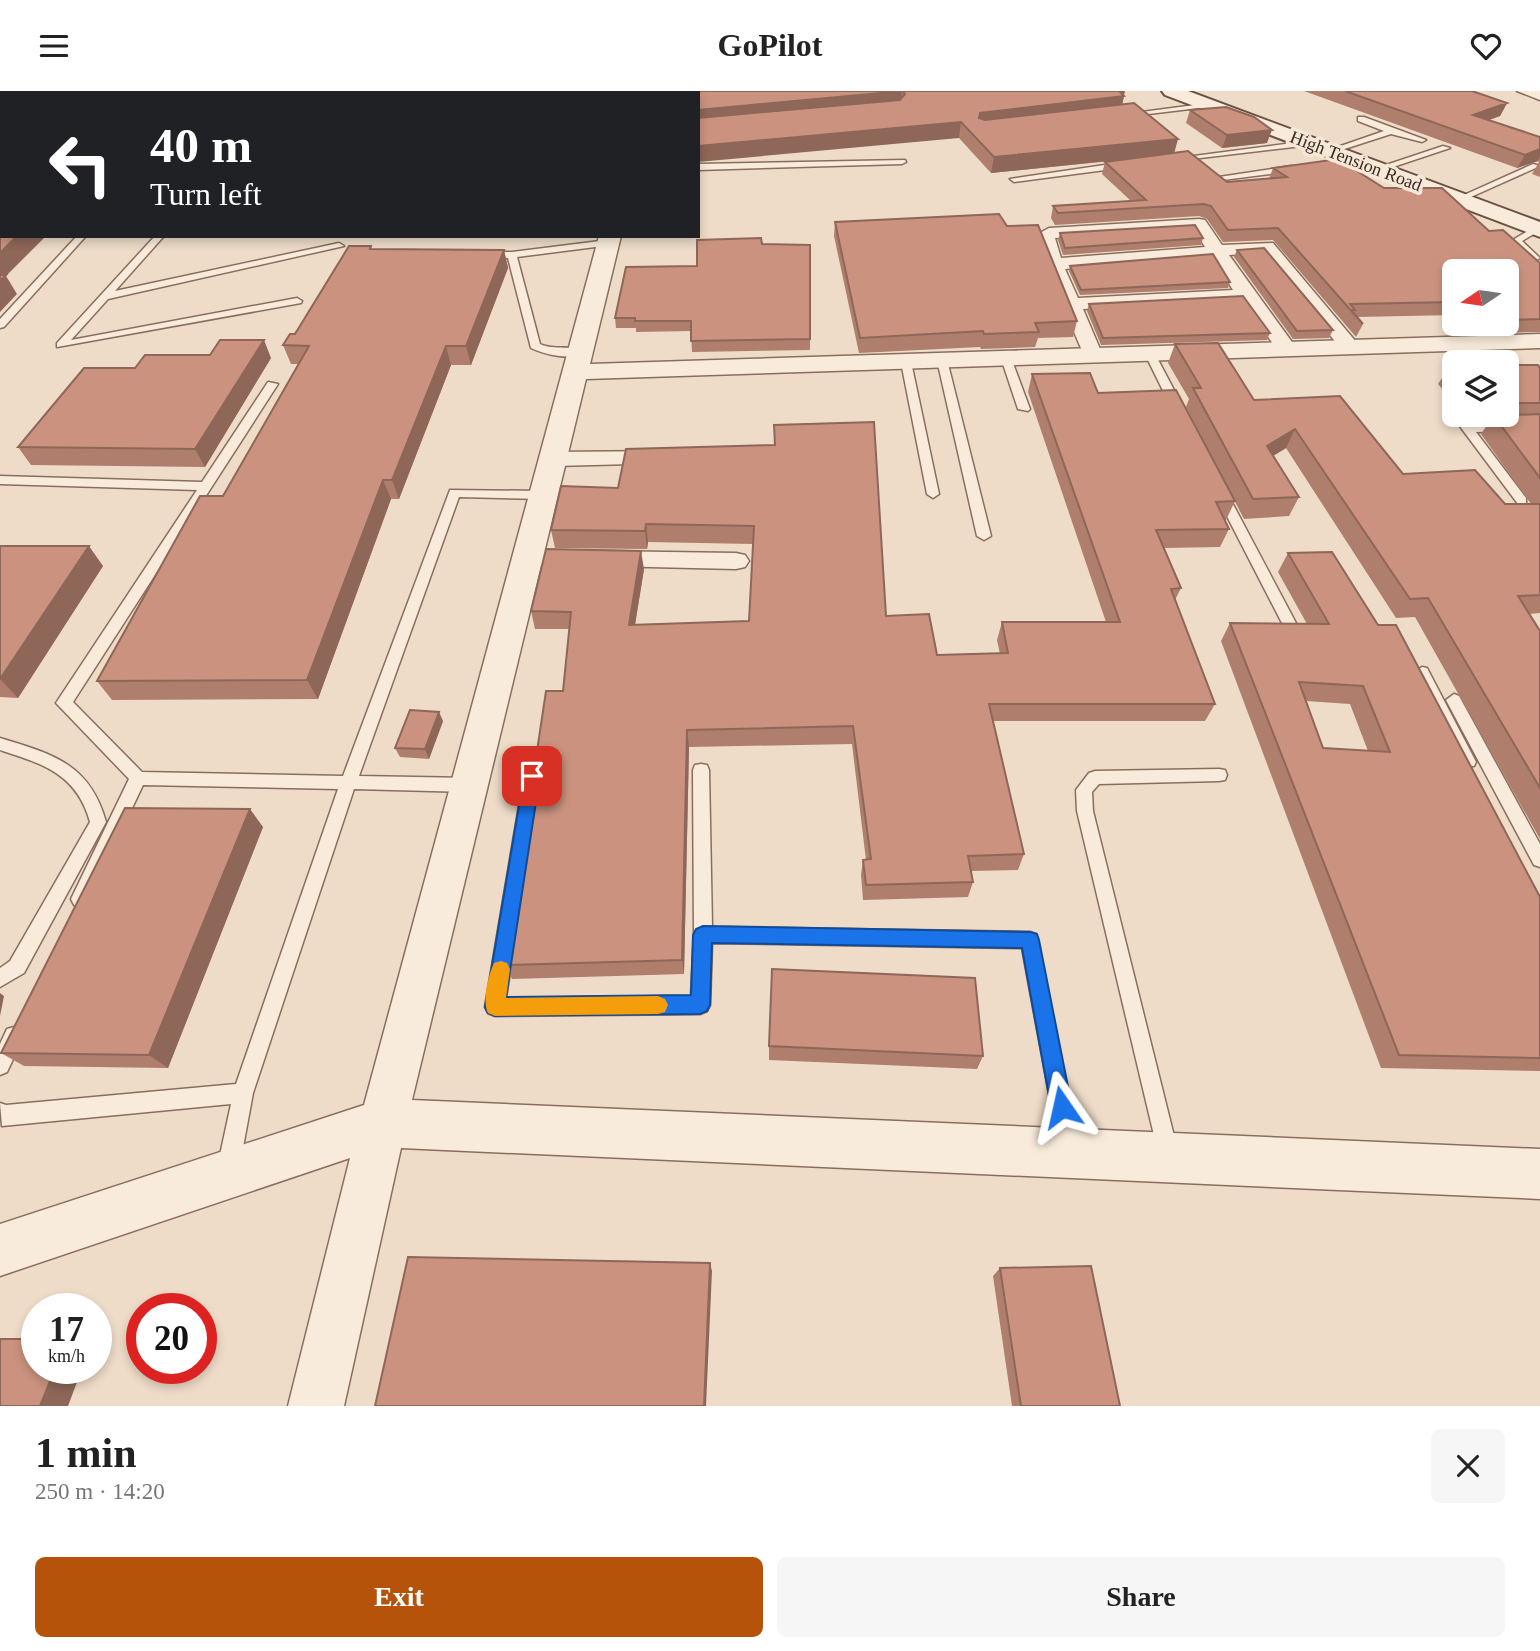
<!DOCTYPE html>
<html lang="en">
<head>
<meta charset="utf-8">
<style>
  :root { --surface:#fff; --page:#f6f6f6; --text:#222; --muted:#767676; --accent:#b45309 }
  body { margin:0; font-family:Georgia,serif; background:var(--page); color:var(--text); height:100vh; display:flex; flex-direction:column; font-size:26px; white-space:nowrap }
  * { box-sizing:border-box; margin:0 }
  p { font-size:23px; color:var(--muted) }
  .icon { flex:none; width:38px; height:38px; fill:none; stroke:currentColor; stroke-width:2; stroke-linecap:round; stroke-linejoin:round }
  .map { position:relative; height:1315px; overflow:hidden }
  .side { display:flex; flex-direction:column; background:var(--surface); flex:1 }
  .side>* { flex:none }
  .top-card { position:absolute; left:0px; top:0px; width:700px; height:147px; box-shadow:0 4px 10px #0003; background:#202124; color:#fff; overflow:hidden }
  .needle { width:46px; rotate:257deg }
  .tools { position:absolute; left:1442px; top:168px; display:grid; gap:14px }
  .tools a { display:grid; place-items:center; width:77px; height:77px; border-radius:10px; background:var(--surface); box-shadow:0 4px 10px #0003; font-size:35px }
  .speed { position:absolute; left:21px; top:1202px; display:flex; gap:14px; font-size:35px; font-weight:700; text-align:center }
  .speed>* { display:grid; place-content:center; width:91px; height:91px; border-radius:50%; background:var(--surface); box-shadow:0 4px 10px #0003; line-height:1 }
  .speed small { font-size:18px; font-weight:400 }
  .speed .limit { border:10px solid #d22; background:#fff; color:#111 }
  .pin { position:absolute; display:grid; place-items:center; width:60px; height:60px; color:#fff; margin:-30px; border-radius:14px; box-shadow:0 4px 10px #0006 }
  .me { position:absolute; width:77px; margin:-38px; rotate:349deg; stroke-linejoin:round; filter:drop-shadow(0 0 5px #0008) }
  .turn { display:flex; align-items:center; gap:24px; height:147px; padding:0 35px; font-size:32px }
  .turn .icon { width:91px; height:91px; stroke-width:2.5 }
  .turn b { display:block; font-size:49px; line-height:60px }
  .round { display:grid; place-items:center; flex:none; width:74px; height:74px; border-radius:10px; background:var(--page) }
  .head { display:flex; align-items:center; justify-content:space-between; height:119px; padding:0 35px }
  h1 { font-size:42px; font-weight:600; line-height:52px }
  .button { display:flex; gap:14px; margin-top:auto; padding:14px 35px }
  .button a { flex:1; height:80px; border-radius:10px; background:var(--accent); color:#fff; font-size:28px; font-weight:600; line-height:80px; text-align:center }
  .button a+a { background:var(--page); color:var(--text) }
  header { display:flex; justify-content:space-between; align-items:center; height:91px; padding:0 35px; background:var(--surface); font-size:32px; font-weight:600 }
  .map>svg:first-child { display:block }
  .lines { fill:none; stroke-linecap:round; stroke-linejoin:round }
  .service-casing { stroke:#8a6e5d; stroke-width:3 }
  .minor-casing { stroke:#8a6e5d; stroke-width:3 }
  .tertiary-casing { stroke:#8a6e5d; stroke-width:3 }
  .secondary-casing { stroke:#6b4f40; stroke-width:4 }
  .service { fill:#f8ebdb; fill-rule:evenodd }
  .minor { fill:#f8ebdb; fill-rule:evenodd }
  .tertiary { fill:#f8ebdb; fill-rule:evenodd }
  .secondary { fill:#f8ebdb; fill-rule:evenodd }
  .wall { fill:#af7e6d; fill-rule:evenodd }
  .shaded-wall { fill:#8e6759 }
  .building { fill:#cb937f; stroke:#8e6759; stroke-width:2; fill-rule:evenodd }
  .route { fill:#1a73e8; stroke:#114b97; stroke-width:2 }
  .slow { fill:#f59e0b }
  .labels { text-anchor:middle; stroke-width:7; stroke-linejoin:round; paint-order:stroke }
  .far-street-label { font-size:18px; fill:#3a2920; stroke:#f5e8d8 }
</style>
</head>
<body>
<header><svg class="icon" aria-label="menu" viewBox="0 0 24 24"><path d="M4 6h16M4 12h16M4 18h16"/></svg>GoPilot<svg class="icon" aria-label="heart" viewBox="0 0 24 24"><path d="M12 20l-8-8c-3-5 5-10 8-4 3-6 11-1 8 4z"/></svg></header>
<div class="map">
<svg width="1540" height="1315" viewBox="0 0 1540 1315">
  <rect width="100%" height="100%" fill="#eedcc8"/>
  <g class="lines">
    <g class="service-casing">
      <path id="service" d="M 287,0 L 295,0 L 286,2 Z
        M 455,0 L 463,0 L 454,2 Z
        M 624,0 L 632,0 L 632,2 L 624,2 Z
        M 1210,12 L 1207,16 L 1123,26 L 1119,24 Z
        M 1358,26 L 1364,26 L 1426,49 L 1422,51 L 1391,43 L 1329,63 L 1329,59 L 1384,40 L 1358,30 Z
        M 1308,50 L 1311,54 L 1175,70 L 1171,68 Z
        M 1443,55 L 1450,57 L 1381,80 L 1374,78 Z
        M 905,69 L 906,71 L 902,73 L 698,79 L 698,73 Z
        M 1125,71 L 1129,74 L 1128,76 L 1014,91 L 1010,88 Z
        M 1533,73 L 1540,75 L 1462,110 L 1455,108 Z
        M 1291,75 L 1294,76 L 1294,80 L 1223,89 L 1219,86 Z
        M 1536,135 L 1540,137 L 1539,140 L 1522,150 L 1540,167 L 1535,170 L 1511,150 Z
        M 77,145 L 86,145 L 4,236 L 0,237 L 0,228 Z
        M 155,145 L 164,145 L 115,200 L 339,152 L 344,155 L 108,208 L 71,249 L 297,207 L 302,210 L 301,212 L 57,256 L 57,252 Z
        M 608,149 L 611,150 L 611,154 L 517,166 L 540,253 C 555,260 574,253 586,261 C 572,270 546,264 531,257 L 508,167 L 486,166 L 483,165 L 483,161 L 512,161 Z
        M 1150,260 L 1155,263 L 1183,316 L 1181,318 L 1171,316 L 1145,263 Z
        M 1006,264 L 1011,267 L 1030,318 L 1028,320 L 1018,318 L 1001,267 Z
        M 938,267 L 947,269 L 991,445 L 984,449 L 977,445 L 937,269 Z
        M 906,268 L 911,271 L 939,403 L 933,407 L 927,403 L 901,271 Z
        M 268,291 L 278,293 L 73,611 L 142,681 L 343,685 L 450,399 L 545,400 L 551,404 L 545,408 L 459,406 L 359,685 L 470,687 L 476,689 L 478,694 L 476,699 L 470,701 L 354,698 L 253,1002 L 239,1078 L 235,1085 L 228,1089 L 221,1085 L 217,1078 L 231,1013 L 2,1035 L 0,1012 L 6,1014 L 236,993 L 338,698 L 143,694 L 86,814 L 80,816 L 74,814 L 71,808 L 129,688 L 56,612 L 197,399 L 0,393 L 0,385 L 202,391 Z
        M 1454,321 L 1454,324 L 1463,324 L 1470,334 L 1540,333 L 1540,339 L 1476,341 L 1526,407 L 1526,413 L 1518,413 L 1453,326 L 1451,324 Z
        M 1221,398 L 1227,402 L 1297,534 L 1295,538 L 1290,539 L 1283,534 L 1215,402 Z
        M 1422,576 L 1427,577 L 1476,671 L 1474,675 L 1462,675 L 1415,581 Z
        M 1454,603 L 1459,605 L 1540,753 L 1540,776 L 1534,774 L 1446,609 Z
        M 0,647 C 53,663 90,673 106,731 L 24,882 L 0,896 L 0,877 L 10,870 L 90,731 C 77,683 43,673 0,659 Z
        M 701,673 L 707,674 L 709,679 L 712,836 L 1030,841 L 1036,843 L 1079,1057 L 1076,1064 L 1069,1067 L 1062,1064 L 1059,1057 L 1022,857 L 712,852 L 710,914 L 707,920 L 700,923 L 495,925 L 488,922 L 485,916 L 524,685 L 526,680 L 538,680 L 540,685 L 506,907 L 691,905 L 694,844 L 693,679 L 695,674 Z
        M 1219,678 L 1225,679 L 1227,684 L 1225,689 L 1219,690 L 1099,693 L 1092,701 L 1093,720 L 1178,1061 L 1175,1068 L 1168,1071 L 1161,1068 L 1158,1061 L 1077,720 L 1076,699 L 1089,682 L 1095,680 Z
        M 14,936 L 21,938 L 24,945 L 7,981 L 0,984 L 0,953 L 7,938 Z"/>
    </g>
    <g class="minor-casing">
      <path id="minor" d="M 208,0 L 222,0 L 207,2 Z
        M 1199,128 L 1205,129 L 1222,154 L 1273,152 L 1357,252 L 1360,256 L 1357,260 L 1343,260 L 1262,162 L 1229,164 L 1297,258 L 1294,262 L 1280,262 L 1241,210 L 1083,218 L 1103,265 L 1100,269 L 1086,269 L 1045,173 L 1036,144 L 1049,137 ZM 1194,138 L 1205,156 L 1061,167 L 1055,147 ZM 1212,166 L 1233,199 L 1078,207 L 1065,178 Z
        M 663,360 L 671,362 L 674,367 L 671,372 L 555,375 L 544,368 L 555,361 Z
        M 529,459 L 736,462 L 745,464 L 749,470 L 745,476 L 736,478 L 520,473 L 516,467 L 520,461 Z"/>
    </g>
    <g class="tertiary-casing">
      <path id="tertiary" d="M 643,0 L 661,0 L 661,2 L 643,2 Z
        M 1517,0 L 1540,0 L 1540,9 Z
        M 599,145 L 621,145 L 590,273 L 1540,243 L 1540,257 L 586,288 L 412,1009 L 1540,1058 L 1540,1108 L 401,1057 L 344,1315 L 288,1315 L 350,1067 L 0,1185 L 0,1133 L 364,1014 Z"/>
    </g>
    <g class="secondary-casing">
      <path id="secondary" d="M 314,0 L 340,0 L 313,2 Z
        M 1162,0 L 1188,0 L 1540,131 L 1540,146 L 1165,4 Z
        M 0,62 L 2,62 L 2,74 L 0,74 Z"/>
    </g>
    <use href="#service" class="service"/>
    <use href="#minor" class="minor"/>
    <use href="#tertiary" class="tertiary"/>
    <use href="#secondary" class="secondary"/>
  </g>
  <path class="wall" d="M 675,0 L 1125,0 L 1122,14 L 1174,62 L 1227,91 L 1269,88 L 1273,77 L 1384,97 L 1489,140 L 1540,172 L 1540,241 L 1495,242 L 1486,233 L 1507,233 L 1507,180 L 1454,180 L 1454,224 L 1357,226 L 1363,233 L 1356,246 L 1273,149 L 1223,151 L 1207,128 L 1199,125 L 1055,134 L 1051,127 L 1053,115 L 1131,110 L 1102,83 L 1105,71 L 1121,69 L 991,82 L 959,47 L 698,2 L 675,2 Z
    M 1304,0 L 1472,0 L 1507,12 L 1500,25 L 1489,29 L 1540,46 L 1540,86 L 1532,83 L 1539,71 L 1538,70 L 1517,77 Z
    M 1190,19 L 1267,52 L 1222,57 L 1186,32 Z
    M 835,131 L 1007,135 L 1077,230 L 1073,246 L 1038,247 L 1035,256 L 981,258 L 980,256 L 859,262 L 834,145 Z
    M 1060,142 L 1203,147 L 1201,154 L 1063,164 L 1058,149 Z
    M 762,153 L 810,154 L 810,259 L 692,261 L 691,240 L 636,241 L 636,237 L 616,237 L 615,227 L 697,175 Z
    M 372,158 L 504,159 L 508,177 L 471,274 L 451,274 L 399,408 L 391,408 L 318,608 L 112,609 L 97,590 L 223,405 L 298,273 L 291,273 L 283,254 Z
    M 1237,159 L 1333,239 L 1329,247 L 1293,248 L 1234,166 Z
    M 1070,175 L 1230,191 L 1228,197 L 1080,204 L 1069,180 Z
    M 1089,213 L 1270,242 L 1267,249 L 1101,254 L 1087,220 Z
    M 1175,253 L 1254,309 L 1403,383 L 1505,413 L 1531,413 L 1481,343 L 1489,331 L 1471,331 L 1465,324 L 1507,324 L 1507,274 L 1540,277 L 1540,522 L 1529,523 L 1540,540 L 1540,748 L 1415,526 L 1396,527 L 1286,357 L 1273,365 L 1299,406 L 1289,425 L 1244,428 L 1186,316 L 1189,308 L 1168,272 Z
    M 210,264 L 271,267 L 205,376 L 31,374 L 18,356 L 135,277 Z
    M 1450,275 L 1454,275 L 1454,312 L 1438,293 Z
    M 1032,283 L 1098,302 L 1235,410 L 1226,429 L 1224,429 L 1229,438 L 1220,456 L 1164,457 L 1181,497 L 1175,509 L 1215,613 L 1205,630 L 993,630 L 1024,763 L 1018,779 L 971,780 L 973,791 L 968,806 L 863,809 L 861,784 L 863,769 L 866,769 L 852,653 L 689,656 L 684,883 L 512,888 L 505,874 L 563,600 L 569,538 L 535,538 L 531,520 L 644,478 L 635,534 L 749,530 L 753,453 L 648,451 L 647,458 L 555,457 L 551,439 L 618,397 L 774,354 L 774,334 L 886,525 L 937,564 L 1000,563 L 997,549 L 1002,531 L 1106,531 L 1028,301 Z
    M 0,455 L 103,475 L 18,607 L 0,606 Z
    M 1288,462 L 1540,806 L 1540,980 L 1381,977 L 1221,550 L 1230,532 L 1307,533 L 1278,481 ZM 1306,610 L 1350,613 L 1368,660 L 1323,657 Z
    M 443,630 L 429,668 L 400,666 L 395,657 Z
    M 263,736 L 168,977 L 24,975 L 1,962 Z
    M 769,955 L 983,965 L 977,978 L 769,969 Z
    M 1000,1177 L 1120,1315 L 1012,1315 L 993,1185 Z"/>
  <path class="shaded-wall" d="M 902,0 L 901,15 L 698,34 L 698,19 Z
    M 1119,0 L 1125,0 L 1123,5 L 1124,5 L 1121,20 L 978,37 L 980,22 Z
    M 1507,12 L 1500,25 L 1466,37 L 1473,24 Z
    M 961,31 L 959,47 L 698,71 L 698,55 Z
    M 1272,39 L 1267,52 L 1222,57 L 1227,44 Z
    M 2,44 L 2,55 L 0,55 L 0,45 Z
    M 1178,48 L 1174,63 L 991,82 L 994,66 Z
    M 1540,58 L 1540,66 L 1538,70 L 1517,77 L 1525,64 Z
    M 17,145 L 46,145 L 6,185 L 17,203 L 0,221 L 0,162 Z
    M 504,159 L 508,177 L 471,274 L 466,255 Z
    M 264,249 L 271,267 L 205,376 L 195,358 Z
    M 446,255 L 451,274 L 399,408 L 392,389 Z
    M 1295,338 L 1286,357 L 1258,374 L 1267,355 Z
    M 383,389 L 391,408 L 318,608 L 307,589 Z
    M 646,433 L 648,451 L 647,458 L 645,440 Z
    M 89,455 L 103,475 L 18,607 L 0,588 Z
    M 641,460 L 644,478 L 632,552 L 629,534 Z
    M 439,621 L 443,630 L 429,668 L 425,658 Z
    M 687,639 L 689,656 L 684,883 L 682,869 Z
    M 250,718 L 263,736 L 168,977 L 149,964 Z
    M 0,902 L 4,905 L 0,925 Z
    M 710,1172 L 712,1180 L 706,1315 L 704,1315 Z
    M 55,1278 L 82,1278 L 68,1315 L 40,1315 Z"/>
  <path class="building" d="M 0,0 L 75,0 L 76,2 L 2,2 L 2,45 L 0,45 Z
    M 541,0 L 613,0 L 613,2 L 540,2 Z
    M 677,0 L 1119,0 L 1124,5 L 980,22 L 979,27 L 985,29 L 1134,12 L 1178,48 L 994,66 L 961,31 L 698,55 L 698,27 L 900,9 L 905,3 L 902,0 L 698,19 L 698,2 L 678,2 Z
    M 1345,0 L 1472,0 L 1507,12 L 1473,24 L 1540,46 L 1540,58 L 1525,64 Z
    M 1226,16 L 1254,26 L 1272,39 L 1227,44 L 1190,19 Z
    M 1188,60 L 1227,91 L 1287,86 L 1273,77 L 1338,68 L 1384,97 L 1442,97 L 1489,140 L 1503,139 L 1540,172 L 1540,228 L 1507,229 L 1507,180 L 1454,180 L 1454,211 L 1350,213 L 1355,219 L 1351,219 L 1363,233 L 1278,137 L 1228,139 L 1211,115 L 1204,113 L 1058,122 L 1053,115 L 1146,109 L 1105,71 Z
    M 2,94 L 2,145 L 17,145 L 0,162 L 0,95 Z
    M 999,123 L 1007,135 L 1038,134 L 1077,230 L 1035,232 L 1039,241 L 984,243 L 983,240 L 860,247 L 835,131 Z
    M 1195,134 L 1203,147 L 1065,157 L 1060,142 Z
    M 761,147 L 762,153 L 810,154 L 810,248 L 691,250 L 691,230 L 635,230 L 635,227 L 615,227 L 626,176 L 697,175 L 697,149 Z
    M 349,155 L 371,155 L 370,158 L 504,159 L 466,255 L 446,255 L 392,389 L 383,389 L 307,589 L 97,590 L 200,405 L 223,405 L 309,255 L 283,254 L 290,243 L 295,243 Z
    M 1264,157 L 1333,239 L 1297,240 L 1237,159 Z
    M 1213,163 L 1230,191 L 1081,199 L 1070,175 Z
    M 0,184 L 6,184 L 0,190 Z
    M 1243,205 L 1270,242 L 1103,247 L 1089,213 Z
    M 220,249 L 264,249 L 195,358 L 18,356 L 84,277 L 135,277 L 145,264 L 210,264 Z
    M 1218,252 L 1254,309 L 1340,305 L 1403,383 L 1475,379 L 1505,413 L 1540,413 L 1540,504 L 1518,505 L 1540,540 L 1540,697 L 1428,507 L 1410,508 L 1295,338 L 1267,355 L 1299,406 L 1253,408 L 1193,297 L 1201,297 L 1175,253 Z
    M 1507,274 L 1538,274 L 1540,277 L 1540,312 L 1507,312 Z
    M 1090,282 L 1098,302 L 1176,299 L 1235,410 L 1216,411 L 1229,438 L 1156,439 L 1181,497 L 1171,498 L 1215,613 L 989,613 L 1024,763 L 968,765 L 973,791 L 866,794 L 863,769 L 871,768 L 853,635 L 687,639 L 682,869 L 505,874 L 546,600 L 563,600 L 571,521 L 531,520 L 546,458 L 641,460 L 629,534 L 749,530 L 754,435 L 646,433 L 645,440 L 551,439 L 561,395 L 618,397 L 626,358 L 775,354 L 774,334 L 874,331 L 886,525 L 929,523 L 937,564 L 1008,562 L 1002,531 L 1120,531 L 1032,283 Z
    M 1540,323 L 1540,387 L 1494,325 Z
    M 0,455 L 89,455 L 0,588 Z
    M 1332,461 L 1378,534 L 1396,534 L 1540,806 L 1540,967 L 1399,964 L 1230,532 L 1329,533 L 1288,462 ZM 1299,591 L 1363,595 L 1390,661 L 1323,657 Z
    M 410,619 L 439,621 L 425,658 L 395,657 Z
    M 125,717 L 250,718 L 149,964 L 1,962 Z
    M 772,878 L 975,887 L 983,965 L 769,955 Z
    M 408,1166 L 710,1172 L 704,1315 L 375,1315 Z
    M 1091,1175 L 1120,1315 L 1021,1315 L 1000,1177 Z
    M 0,1248 L 37,1248 L 37,1278 L 55,1278 L 40,1315 L 0,1315 Z"/>
  <path class="route" d="M 532,678 L 540,685 L 506,906 L 691,904 L 693,844 L 696,838 L 703,835 L 1030,841 L 1037,843 L 1039,849 L 1072,1016 L 1069,1024 L 1062,1027 L 1054,1024 L 1051,1016 L 1022,857 L 712,852 L 710,914 L 707,920 L 700,923 L 495,925 L 488,922 L 485,916 L 524,685 Z"/>
  <path class="slow" d="M 501,870 L 507,872 L 510,878 L 506,907 L 658,905 L 665,908 L 668,914 L 665,921 L 658,923 L 495,925 L 488,922 C 482,910 488,885 494,872 Z"/>
  <g class="labels">
    <g class="far-street-label">
      <text transform="translate(1356 70) rotate(21)" y="6">High Tension Road</text>
    </g>
  </g>
</svg>
<div class="tools">
<a><svg class="needle" viewBox="-14 -14 28 28"><path d="M0-13l5 13h-10z" fill="#e53935"/><path d="M0 13l5-13h-10z" fill="#767676"/></svg></a>
<a><svg class="icon" aria-label="layers" viewBox="0 0 24 24"><path d="M12 4l9 5-9 5-9-5zM3 14l9 5 9-5"/></svg></a>
</div>
<div class="speed"><div>17<small>km/h</small></div><div class="limit">20</div></div>
<div class="pin" style="left:532px;top:685px;background:#d93025"><svg class="icon" aria-label="arrive" viewBox="0 0 24 24"><path d="M6 21V4h12l-3 4 3 4H6"/></svg></div>
<svg class="me" style="left:1062px;top:1016px" viewBox="-20 -20 40 40"><path d="M0-17L14 15 0 8-14 15z" fill="#1a73e8" stroke="#fff" stroke-width="4"/></svg>
<div class="top-card">
<div class="turn"><svg class="icon" aria-label="left" viewBox="0 0 24 24"><path d="M17 20v-9H6M10 6l-5 5 5 5"/></svg><div><b>40 m</b>Turn left</div></div>
</div>
</div>
<section class="side">
<div class="head"><div><h1>1 min</h1><p>250 m · 14:20</p></div><a class="round"><svg class="icon" aria-label="close" viewBox="0 0 24 24"><path d="M6 6l12 12M18 6L6 18"/></svg></a></div>
<div class="button"><a>Exit</a><a>Share</a></div>
</section>
</body>
</html>
